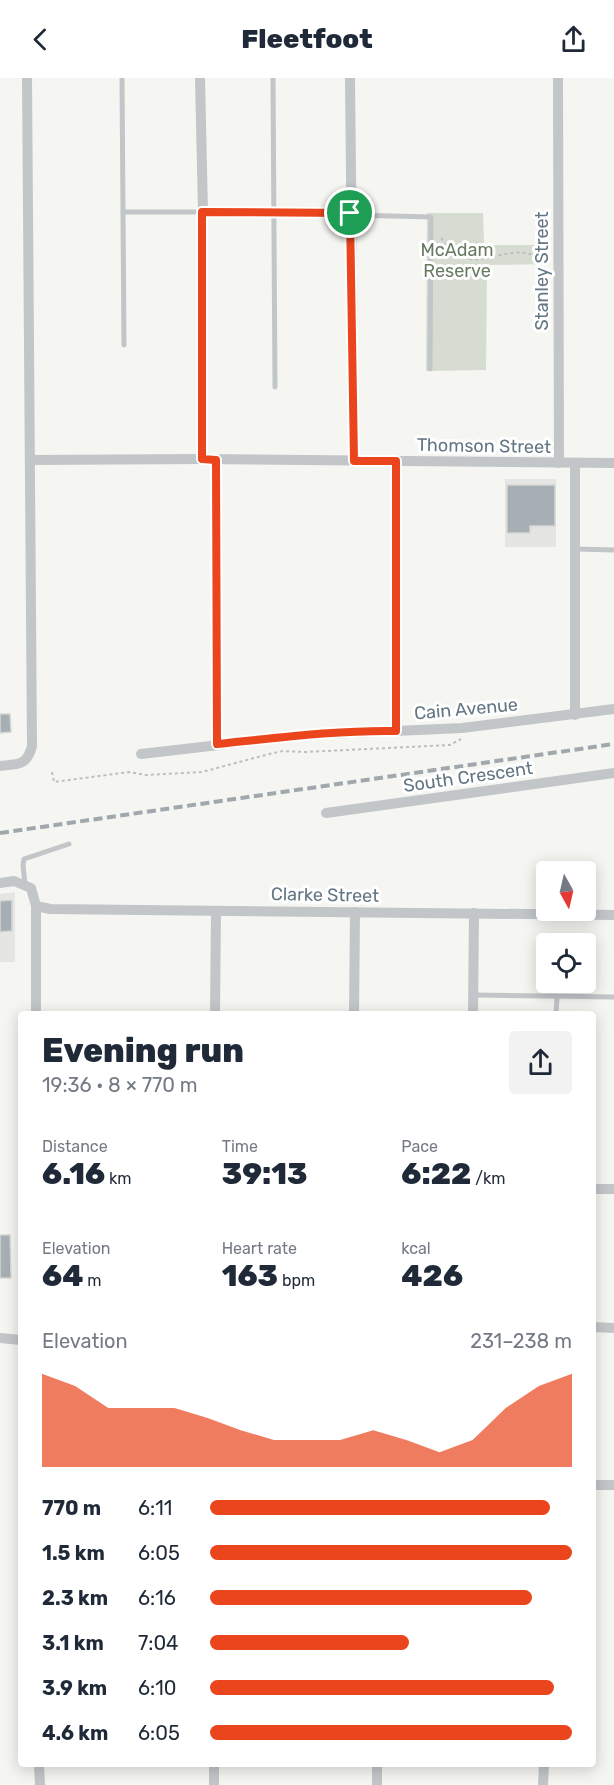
<!DOCTYPE html>
<meta charset="utf-8">
<style>
body{margin:0;font-family:Rubik,sans-serif;background:#f2f2f3;color:#1f2937;height:100vh;display:flex;flex-direction:column;font-size:22px;white-space:nowrap}
*{box-sizing:border-box;margin:0}
p{font-size:20px;color:#747a83}
.icon{flex:none;width:33px;height:33px;fill:none;stroke:currentColor;stroke-width:2;stroke-linecap:round;stroke-linejoin:round}
.map{position:relative;flex:1;overflow:hidden}
.side{position:absolute;left:18px;top:933px;width:578px;height:756px;display:flex;flex-direction:column;background:#fff;border-radius:6px;box-shadow:0 3px 15px #0003}
.side>*{flex:none}
.needle{width:39px;rotate:172deg}
.fabs{position:absolute;left:536px;top:783px;display:grid;gap:12px}
.fabs a{display:grid;place-items:center;width:60px;height:60px;border-radius:6px;background:#fff;box-shadow:0 3px 15px #0003;font-size:30px}
.pin{position:absolute;display:grid;place-items:center;width:51px;height:51px;color:#fff;margin:-26px;border:3px solid #fff;border-radius:50%;box-shadow:0 2px 6px #0007}
.round{display:grid;place-items:center;flex:none;width:63px;height:63px;border-radius:6px;background:#f2f2f3}
.head{display:flex;align-items:center;justify-content:space-between;height:102px;padding:0 24px}
h1{font-size:33px;font-weight:800;line-height:45px}
.figures{display:grid;grid-template-columns:repeat(3,1fr);gap:9px;height:102px;padding:6px 24px}
.figures div{display:grid;align-content:center}
.figures b{font-size:30px;font-weight:800}
.figures small{font-size:16px;font-weight:400}
.figures p{font-size:16px}
.chart{height:168px;padding:12px 24px}
.chart p{display:flex;justify-content:space-between}
.chart svg{width:100%;height:108px;margin-top:6px;fill:#ea451c;opacity:.7}
ul{padding:0 24px;list-style:none;font-size:20px}
li{display:grid;grid-template-columns:96px 72px 1fr;align-items:center;height:45px}
li i{height:15px;border-radius:8px;background:#ea451c}
header{display:flex;justify-content:space-between;align-items:center;height:78px;padding:0 24px;background:#fff;font-size:27px;font-weight:800}
.map>svg:first-child{display:block}
.built{fill:#e5e6e4}
.green{fill:#d6dcd2}
.building{fill:#a6afb4;stroke:#d6d6d4;stroke-width:1.5}
.lines{fill:none;stroke-linecap:round;stroke-linejoin:round}
.path{stroke:#bcbec0;stroke-width:2;stroke-dasharray:3 3;stroke-linecap:butt}
.service{stroke:#c2c6c9;stroke-width:5}
.minor{stroke:#c2c6c9;stroke-width:10}
.rail{stroke:#a0a8ad;stroke-width:4;stroke-dasharray:9 4.5;stroke-linecap:butt}
.route-casing{stroke:#fff;stroke-width:12}
.route{stroke:#ea451c;stroke-width:8}
.labels{text-anchor:middle;stroke-width:6;stroke-linejoin:round;paint-order:stroke}
.park-label{font-size:18px;fill:#677a62;stroke:#fff}
.street-label{font-size:18px;fill:#637683;stroke:#fff}
</style>
<header><svg class="icon" aria-label="back" viewBox="0 0 24 24"><path d="M15 5l-7 7 7 7"/></svg>Fleetfoot<svg class="icon" aria-label="share" viewBox="0 0 24 24"><path d="M12 15V3M7 8l5-5 5 5M5 13v7h14v-7"/></svg></header>
<div class="map">
<svg width="614" height="1707" viewBox="0 0 614 1707">
<rect width="100%" height="100%" fill="#f5f5f1"/>
<g class="built">
<rect x="505" y="401" width="51" height="68"/>
<polygon points="15,814 15,884 0,884 0,816"/>
</g>
<polygon class="green" points="427,135 483,135 484,167 549,167 549,186 487,187 486,292 426,293"/>
<g class="building">
<polygon points="507,407 555,407 555,448 530,448 530,455 507,455"/>
<polygon points="0,636 10,636 11,654 0,655"/>
<polygon points="12,822 12,853 0,854 0,823"/>
<polygon points="0,1157 10,1157 11,1200 0,1200"/>
</g>
<g class="lines">
<g class="path">
<path d="M441,160C465,193 479,179 512,175C525,173 536,178 548,181"/>
<polyline points="52,694 54,704 129,694 146,697 202,694 269,676 283,673 305,674 450,667 461,661"/>
</g>
<g class="service">
<polyline points="122,0 124,267"/>
<polyline points="273,0 275,309"/>
<polyline points="123,134 203,134"/>
<polyline points="352,137 431,139 430,291"/>
<polyline points="575,471 614,472"/>
<polyline points="25,806 23,787 24,781 69,766"/>
<polyline points="474,917 614,919"/>
<polyline points="556,936 557,919"/>
</g>
<g class="minor">
<polyline points="200,0 203,134 202,381"/>
<polyline points="350,0 354,383"/>
<polyline points="558,0 559,385"/>
<polyline points="203,134 350,135"/>
<polyline points="30,382 202,381 614,385"/>
<polyline points="216,382 217,666"/>
<polyline points="396,383 396,653"/>
<polyline points="575,385 575,637"/>
<polyline points="141,676 307,657 462,650 614,631"/>
<path d="M0,688C18,686 27,688 32,668L27,0"/>
<polyline points="326,735 614,695"/>
<polyline points="0,805 14,803 31,810 36,828 36,936"/>
<polyline points="36,828 50,831 614,837"/>
<polyline points="215,936 216,833"/>
<polyline points="354,936 355,834"/>
<polyline points="473,936 474,835"/>
<polyline points="592,1111 614,1111"/>
<polyline points="592,1249 614,1250"/>
<polyline points="0,1260 21,1262"/>
<polyline points="592,1407 614,1407"/>
<polyline points="39,1686 40,1707"/>
<polyline points="214,1707 214,1686"/>
<polyline points="377,1707 377,1686"/>
<polyline points="543,1707 544,1686"/>
</g>
<polyline class="rail" points="0,755 614,666"/>
</g>
<g class="lines">
<defs>
<path id="route" d="M202,134L350,135L354,383H396V653C336,652 277,660 217,666L216,382L202,381Z"/>
</defs>
<use href="#route" class="route-casing"/>
<use href="#route" class="route"/>
</g>
<g class="labels">
<g class="park-label">
<text x="457" y="178">McAdam<tspan x="457" dy="21">Reserve</tspan></text>
</g>
<g class="street-label">
<text transform="translate(542 193) rotate(-90)" y="6">Stanley Street</text>
<text transform="translate(484 368) rotate(1)" y="6">Thomson Street</text>
<text transform="translate(466 631) rotate(-5)" y="6">Cain Avenue</text>
<text transform="translate(468 699) rotate(-8)" y="6">South Crescent</text>
<text transform="translate(325 817) rotate(1)" y="6">Clarke Street</text>
</g>
</g>
</svg>
<div class="fabs">
<a><svg class="needle" viewBox="-14 -14 28 28"><path d="M0-13l5 13h-10z" fill="#e53935"/><path d="M0 13l5-13h-10z" fill="#747a83"/></svg></a>
<a><svg class="icon" aria-label="locate" viewBox="0 0 24 24"><circle cx="12" cy="12" r="6"/><path d="M12 2v4M12 18v4M2 12h4M18 12h4"/></svg></a>
</div>
<div class="pin" style="left:350px;top:135px;background:#1e9e55"><svg class="icon" aria-label="arrive" viewBox="0 0 24 24"><path d="M6 21V4h12l-3 4 3 4H6"/></svg></div>
<section class="side">
<div class="head"><div><h1>Evening run</h1><p>19:36 · 8 × 770 m</p></div><a class="round"><svg class="icon" aria-label="share" viewBox="0 0 24 24"><path d="M12 15V3M7 8l5-5 5 5M5 13v7h14v-7"/></svg></a></div>
<div class="figures">
<div><p>Distance</p><b>6.16<small> km</small></b></div>
<div><p>Time</p><b>39:13</b></div>
<div><p>Pace</p><b>6:22<small> /km</small></b></div>
</div>
<div class="figures">
<div><p>Elevation</p><b>64<small> m</small></b></div>
<div><p>Heart rate</p><b>163<small> bpm</small></b></div>
<div><p>kcal</p><b>426</b></div>
</div>
<div class="chart"><p><span>Elevation</span>231–238 m</p>
<svg viewBox="0 0 160 44" preserveAspectRatio="none"><path d="M0 44V6L10 11L20 20L30 20L40 20L50 24L60 29L70 33L80 33L90 33L100 29L110 33L120 38L130 33L140 20L150 11L160 6V44z"/></svg>
</div>
<ul>
<li><b>770 m</b>6:11<i style="width:94%"></i></li>
<li><b>1.5 km</b>6:05<i style="width:100%"></i></li>
<li><b>2.3 km</b>6:16<i style="width:89%"></i></li>
<li><b>3.1 km</b>7:04<i style="width:55%"></i></li>
<li><b>3.9 km</b>6:10<i style="width:95%"></i></li>
<li><b>4.6 km</b>6:05<i style="width:100%"></i></li>
</ul>
</section>
</div>
